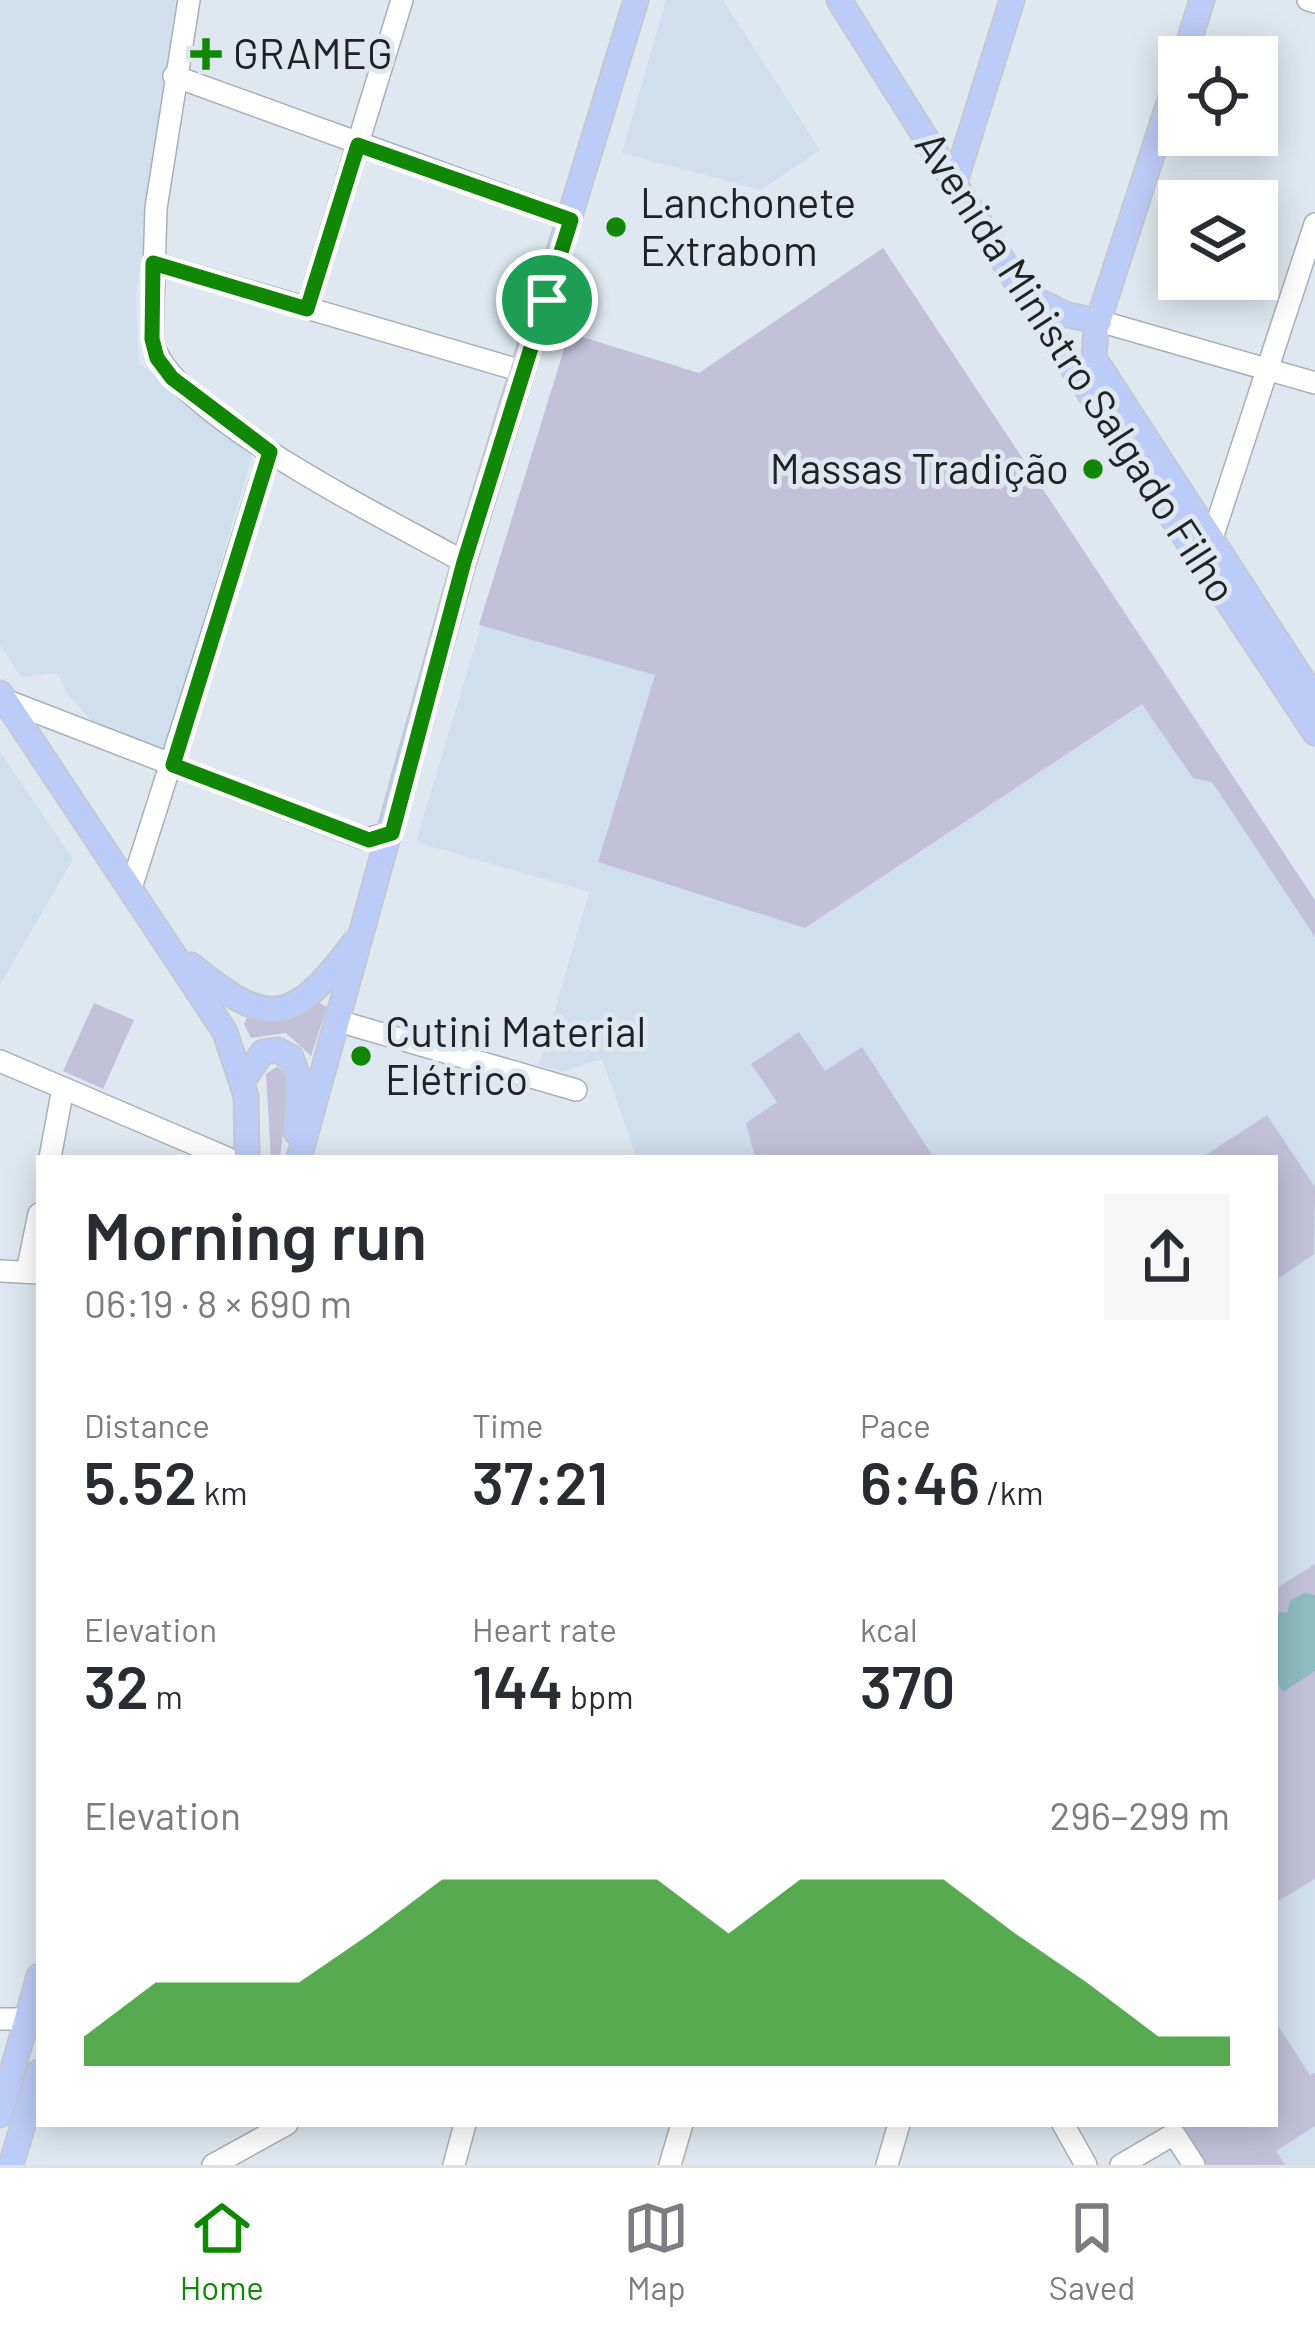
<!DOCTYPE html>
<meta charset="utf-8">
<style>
body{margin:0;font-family:Barlow,sans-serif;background:#f7f7f7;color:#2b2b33;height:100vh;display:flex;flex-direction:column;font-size:45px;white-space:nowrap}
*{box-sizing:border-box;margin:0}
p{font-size:39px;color:#7c7c81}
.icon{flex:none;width:66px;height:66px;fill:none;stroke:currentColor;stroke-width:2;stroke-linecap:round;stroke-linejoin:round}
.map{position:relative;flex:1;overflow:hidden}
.drawer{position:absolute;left:36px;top:1155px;width:1242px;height:972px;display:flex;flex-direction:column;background:#fff;border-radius:0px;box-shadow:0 6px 30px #0003}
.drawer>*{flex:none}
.tools{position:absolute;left:1158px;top:36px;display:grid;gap:24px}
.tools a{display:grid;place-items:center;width:120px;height:120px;border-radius:0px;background:#fff;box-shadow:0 6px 30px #0003;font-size:60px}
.pin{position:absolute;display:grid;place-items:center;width:102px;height:102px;color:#fff;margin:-51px;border:6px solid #fff;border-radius:50%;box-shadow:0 3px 12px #0007}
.round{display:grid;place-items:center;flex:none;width:126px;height:126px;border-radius:0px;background:#f7f7f7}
.head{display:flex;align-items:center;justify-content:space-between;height:204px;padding:0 48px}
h1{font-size:66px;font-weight:600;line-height:90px}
.metrics{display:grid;grid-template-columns:repeat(3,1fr);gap:18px;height:204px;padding:12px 48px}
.metrics div{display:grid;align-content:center}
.metrics b{font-size:60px;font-weight:600}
.metrics small{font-size:33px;font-weight:400}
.metrics p{font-size:33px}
.chart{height:336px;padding:24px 48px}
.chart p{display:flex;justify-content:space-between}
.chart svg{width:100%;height:216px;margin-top:12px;fill:#118706;opacity:.7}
.tab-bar{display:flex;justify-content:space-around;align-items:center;height:168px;border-top:3px solid #e1e1e2;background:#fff;font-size:33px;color:#7c7c81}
.tab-bar a{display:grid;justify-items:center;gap:6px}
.tab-bar .active{color:#118706}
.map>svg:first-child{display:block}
.built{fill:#d0dfed}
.green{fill:#c2c1d9}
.water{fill:#8dbcc1}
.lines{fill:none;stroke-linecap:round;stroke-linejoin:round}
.minor-casing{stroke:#a7b0b8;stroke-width:24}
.major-casing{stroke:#c5c6c7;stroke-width:27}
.minor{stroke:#fff;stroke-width:21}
.major{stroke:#bcccf8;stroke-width:24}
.route-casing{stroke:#fff;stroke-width:24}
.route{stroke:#118706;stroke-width:15}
.poi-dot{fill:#118706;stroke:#dfe8f0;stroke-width:4.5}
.labels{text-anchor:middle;stroke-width:10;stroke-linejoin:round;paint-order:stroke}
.poi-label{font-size:42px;fill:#202326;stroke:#dfe8f0;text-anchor:start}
.street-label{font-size:42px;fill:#202326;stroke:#dfe8f0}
</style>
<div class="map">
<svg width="1315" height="2165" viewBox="0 0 1315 2165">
<rect width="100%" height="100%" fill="#dfe8f0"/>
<g class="built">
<polygon points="0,0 178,0 136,296 139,363 253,453 166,750 95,724 67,694 58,673 21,677 0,645"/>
<polygon points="666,0 723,0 820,150 761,190 622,153"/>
<polygon points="883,248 1315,900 1315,1564 1275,1589 1275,1158 637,1158 602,1059 562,1072 539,1065 589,892 416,842 569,333 699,373"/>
<polygon points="0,752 73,859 0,985"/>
<polygon points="1315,1879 1315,2165 1204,2165 1178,2124 1275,2124 1275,1903"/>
</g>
<g class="green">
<polygon points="883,248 1315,900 1315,937 1212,782 1193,778 1142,704 805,928 598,862 655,675 479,625 569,333 699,373"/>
<polygon points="318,1002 327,1007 311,1056 286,1033 251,1038 244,1024 247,1017 286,1020"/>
<polygon points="94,1003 134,1020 103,1089 63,1071"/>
<polygon points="799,1032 825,1071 862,1047 934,1158 755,1158 746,1123 777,1102 751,1064"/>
<polygon points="278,1066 289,1080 280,1158 271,1158 266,1074"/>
<polygon points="1267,1115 1315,1187 1314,1254 1275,1281 1275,1158 1201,1158"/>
<polygon points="1315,1564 1315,1879 1275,1903 1275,1589"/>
<polygon points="1275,2021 1310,2075 1315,2073 1315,2126 1276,2151 1285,2165 1204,2165 1178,2124 1275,2124"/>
</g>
<polygon class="water" points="1304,1593 1315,1595 1315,1671 1283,1692 1275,1680 1275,1611 1287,1613 1290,1601"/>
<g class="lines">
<defs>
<g id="minor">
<path d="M189,0L156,208L152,339C165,412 398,524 464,562"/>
<polyline points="1308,0 1315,2"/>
<polyline points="174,76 571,220"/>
<polyline points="153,263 522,371"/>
<polyline points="307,309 402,0"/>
<polyline points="1099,321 1315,383"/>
<polyline points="1202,549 1211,541 1315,224"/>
<polyline points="5,700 365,839 392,833"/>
<polyline points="131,888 270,452"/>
<polyline points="338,1021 576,1090"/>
<polyline points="0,1061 227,1158"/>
<polyline points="50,1158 63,1088"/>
<polyline points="0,1271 39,1273"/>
<polyline points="27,1272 39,1214"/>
<polyline points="0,2019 27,2019"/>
<polyline points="1063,2124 1086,2165"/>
<polyline points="213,2165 287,2124"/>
<polyline points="454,2165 465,2124"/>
<polyline points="670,2165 682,2124"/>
<polyline points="887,2165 899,2124"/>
<polyline points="1121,2165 1174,2134 1194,2165"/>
</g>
<g id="major">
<polyline points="839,0 1024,294 1315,733"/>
<polyline points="1184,57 1202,0"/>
<polyline points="1179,72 1096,328 1094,358 1315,699"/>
<polyline points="955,182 1012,0"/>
<polyline points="1028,296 1067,315 1099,321"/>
<polyline points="0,693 225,1032 246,1096 247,1158"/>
<path d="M191,965C271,1031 293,1023 354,943"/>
<polyline points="243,1080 263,1052 277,1050 291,1057 299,1079 296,1132"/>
<polyline points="299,1158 464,562 636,0"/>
<polyline points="0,2115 39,1976"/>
<polyline points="11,2165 39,2072"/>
</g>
</defs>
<use href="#minor" class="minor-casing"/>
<use href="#major" class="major-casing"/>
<use href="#minor" class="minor"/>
<use href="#major" class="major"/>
</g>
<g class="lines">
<defs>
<polygon id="route" points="358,145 571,220 464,562 392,833 369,840 173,765 270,452 172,378 157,358 152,339 153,263 307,309"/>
</defs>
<use href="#route" class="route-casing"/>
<use href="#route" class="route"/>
</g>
<g class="poi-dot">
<path d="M200 36h12v12h12v12h-12v12h-12v-12h-12v-12h12z"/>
<circle cx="616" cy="227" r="12"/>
<circle cx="1093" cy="469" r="12"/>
<circle cx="361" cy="1056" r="12"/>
</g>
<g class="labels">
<g class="poi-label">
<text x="233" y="69">GRAMEG</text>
<text x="640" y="218">Lanchonete<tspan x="640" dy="48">Extrabom</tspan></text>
<text x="1069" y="484" text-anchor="end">Massas Tradição</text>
<text x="385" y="1047">Cutini Material<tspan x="385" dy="48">Elétrico</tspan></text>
</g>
<g class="street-label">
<text transform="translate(1076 367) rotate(57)" y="15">Avenida Ministro Salgado Filho</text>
</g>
</g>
</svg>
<div class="tools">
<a><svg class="icon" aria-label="locate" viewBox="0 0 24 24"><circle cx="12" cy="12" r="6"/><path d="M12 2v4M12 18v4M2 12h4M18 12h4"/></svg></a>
<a><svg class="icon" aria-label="layers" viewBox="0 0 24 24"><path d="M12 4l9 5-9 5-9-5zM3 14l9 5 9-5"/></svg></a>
</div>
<div class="pin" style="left:547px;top:300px;background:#1e9e55"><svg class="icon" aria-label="arrive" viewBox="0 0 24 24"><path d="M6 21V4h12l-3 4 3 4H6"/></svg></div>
<section class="drawer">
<div class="head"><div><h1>Morning run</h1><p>06:19 · 8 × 690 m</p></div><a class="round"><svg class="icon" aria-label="share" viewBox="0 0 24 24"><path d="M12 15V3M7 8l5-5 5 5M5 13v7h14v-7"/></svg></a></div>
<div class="metrics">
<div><p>Distance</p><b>5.52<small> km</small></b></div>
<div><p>Time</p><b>37:21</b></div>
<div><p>Pace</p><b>6:46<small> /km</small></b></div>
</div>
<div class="metrics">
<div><p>Elevation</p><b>32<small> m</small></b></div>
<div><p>Heart rate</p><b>144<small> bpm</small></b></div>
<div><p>kcal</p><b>370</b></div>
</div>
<div class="chart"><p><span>Elevation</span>296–299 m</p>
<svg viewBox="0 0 160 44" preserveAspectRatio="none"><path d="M0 44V38L10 27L20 27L30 27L40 17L50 6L60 6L70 6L80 6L90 17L100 6L110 6L120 6L130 17L140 27L150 38L160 38V44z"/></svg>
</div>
</section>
</div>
<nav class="tab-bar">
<a class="active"><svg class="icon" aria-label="home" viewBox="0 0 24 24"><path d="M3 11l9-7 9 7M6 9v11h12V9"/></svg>Home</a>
<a><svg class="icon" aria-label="map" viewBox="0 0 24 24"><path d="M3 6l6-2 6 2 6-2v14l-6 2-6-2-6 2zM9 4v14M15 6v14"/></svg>Map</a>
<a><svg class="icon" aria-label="saved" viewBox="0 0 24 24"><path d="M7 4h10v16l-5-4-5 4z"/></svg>Saved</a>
</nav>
